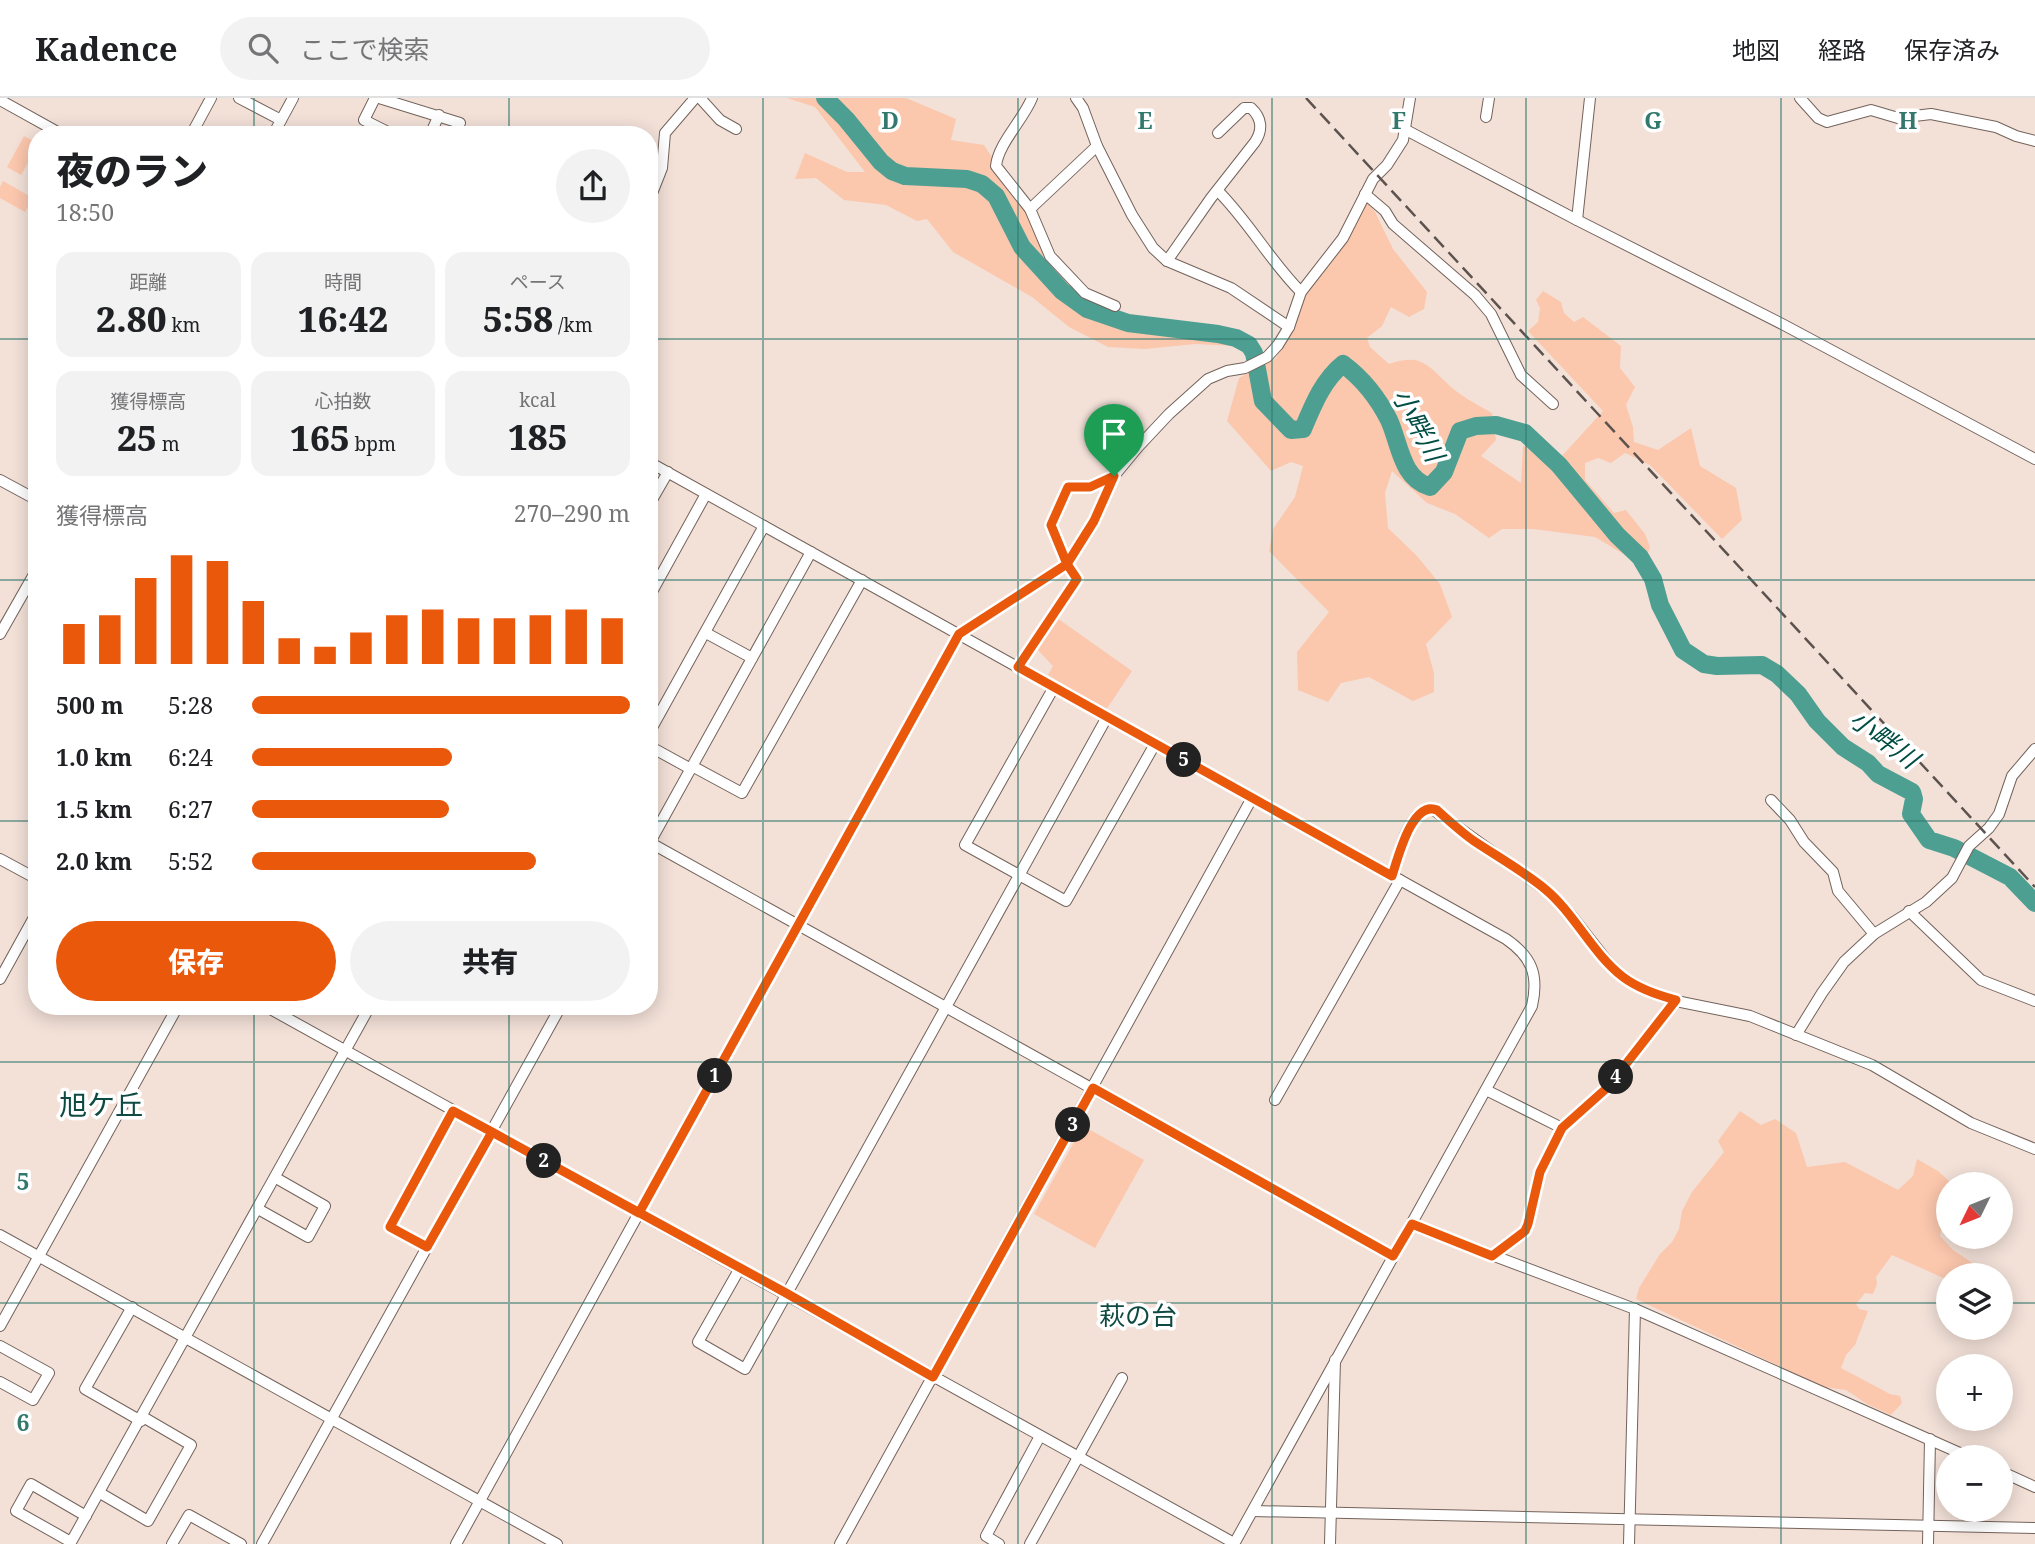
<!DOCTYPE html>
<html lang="ja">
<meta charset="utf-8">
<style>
body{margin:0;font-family:"Noto Serif","Noto Sans JP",serif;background:#f2f2f2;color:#202124;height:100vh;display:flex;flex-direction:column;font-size:26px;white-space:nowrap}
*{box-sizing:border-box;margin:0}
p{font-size:23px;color:#757577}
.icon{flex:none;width:38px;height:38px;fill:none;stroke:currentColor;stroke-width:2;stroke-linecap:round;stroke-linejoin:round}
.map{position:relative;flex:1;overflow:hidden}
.panel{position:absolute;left:28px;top:28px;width:630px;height:889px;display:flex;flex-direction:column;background:#fff;border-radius:28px;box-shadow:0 4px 18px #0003}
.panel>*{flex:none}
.needle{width:46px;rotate:227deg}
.tools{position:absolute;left:1936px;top:1074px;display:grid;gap:14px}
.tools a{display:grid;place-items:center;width:77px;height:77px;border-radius:50%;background:#fff;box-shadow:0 4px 18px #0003;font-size:35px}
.pin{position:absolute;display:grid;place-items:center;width:60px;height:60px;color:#fff;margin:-72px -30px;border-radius:50% 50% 50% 0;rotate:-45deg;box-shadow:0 0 7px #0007}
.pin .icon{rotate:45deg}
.km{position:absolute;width:35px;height:35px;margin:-18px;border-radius:50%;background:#222;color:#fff;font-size:19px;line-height:35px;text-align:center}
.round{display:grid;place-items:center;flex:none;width:74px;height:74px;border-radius:37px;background:#f2f2f2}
.headline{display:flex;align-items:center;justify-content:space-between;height:119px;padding:0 28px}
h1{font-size:38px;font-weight:800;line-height:52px}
.metrics{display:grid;grid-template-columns:repeat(3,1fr);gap:10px;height:119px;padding:7px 28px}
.metrics div{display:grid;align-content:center;border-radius:18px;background:#f2f2f2;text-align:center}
.metrics b{font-size:35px;font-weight:800}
.metrics small{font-size:19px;font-weight:400}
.metrics p{font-size:19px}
.chart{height:196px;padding:14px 28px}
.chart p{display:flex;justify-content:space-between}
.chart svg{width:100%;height:126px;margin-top:7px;stroke:#ea580c;stroke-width:6}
.button{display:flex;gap:14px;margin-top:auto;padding:14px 28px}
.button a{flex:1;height:80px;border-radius:42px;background:#ea580c;color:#fff;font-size:28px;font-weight:800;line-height:80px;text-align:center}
.button a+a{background:#f2f2f2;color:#202124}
ul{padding:0 28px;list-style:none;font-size:23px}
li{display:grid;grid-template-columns:112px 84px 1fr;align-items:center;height:52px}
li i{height:18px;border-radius:9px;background:#ea580c}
header{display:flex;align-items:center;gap:42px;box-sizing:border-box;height:98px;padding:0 35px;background:#fff;border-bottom:2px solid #e0e0e0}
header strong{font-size:33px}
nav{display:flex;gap:38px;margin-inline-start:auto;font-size:24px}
.search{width:490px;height:63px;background:#f2f2f2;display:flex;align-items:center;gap:18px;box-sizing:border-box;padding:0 24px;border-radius:38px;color:#757577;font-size:26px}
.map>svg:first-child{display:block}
.green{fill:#fbc7ad}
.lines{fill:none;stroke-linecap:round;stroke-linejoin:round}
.river{stroke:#4d9f92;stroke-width:18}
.minor-casing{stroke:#73635b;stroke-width:12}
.minor{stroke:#fff;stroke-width:10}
.rail{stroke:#5c524e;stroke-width:2.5;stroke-dasharray:14 7;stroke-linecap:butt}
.route-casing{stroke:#fff;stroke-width:14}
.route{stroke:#ea580c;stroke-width:9}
.grid{fill:none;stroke:#32786d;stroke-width:2;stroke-opacity:0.55}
.labels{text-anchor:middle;stroke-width:7;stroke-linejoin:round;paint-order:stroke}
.water-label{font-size:26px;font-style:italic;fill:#024e45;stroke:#fff}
.neighbourhood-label{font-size:26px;fill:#0f4a42;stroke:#fff}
.quarter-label{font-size:28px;fill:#0f4a42;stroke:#fff}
.grid-label{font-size:23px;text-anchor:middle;font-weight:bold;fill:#32786d;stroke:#fff;stroke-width:7;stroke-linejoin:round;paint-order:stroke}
</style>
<header>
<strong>Kadence</strong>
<div class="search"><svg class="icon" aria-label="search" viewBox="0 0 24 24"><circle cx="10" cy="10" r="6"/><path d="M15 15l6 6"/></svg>ここで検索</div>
<nav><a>地図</a><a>経路</a><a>保存済み</a></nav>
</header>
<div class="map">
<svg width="2035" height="1446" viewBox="0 0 2035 1446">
<rect width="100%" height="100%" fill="#f3e1d8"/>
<g class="green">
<polygon points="787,0 906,0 956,21 951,42 984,47 1027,113 1045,162 1084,202 1162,232 1203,238 1235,248 1195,246 1145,251 1108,249 1069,229 1032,199 953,154 927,121 917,123 886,107 844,102 816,80 795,81 805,55 847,74 865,74 815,9"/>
<polygon points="24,38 37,45 37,49 21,77 7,69"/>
<polygon points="3,83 33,100 25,114 0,100 0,89"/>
<path d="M1367,104L1375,114L1393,151L1427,194L1424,211L1409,219L1391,209L1382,228L1367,240L1370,249L1389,266C1422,255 1427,267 1450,288C1462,299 1478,307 1492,315L1496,342L1481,358L1521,385L1523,348L1561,359L1603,313L1528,233L1538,224L1540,210L1536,202L1543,193L1561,204L1564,215L1574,224L1583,219L1621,248L1620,270L1635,289L1626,307L1633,329L1634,344L1658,352L1691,330L1700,368L1736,390L1742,422L1722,441L1650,367L1625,355L1611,365L1598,360L1585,365V382L1614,415L1626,412L1645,436L1650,449L1647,458L1635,463L1595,439L1533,431H1502L1489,440L1455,416L1427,405L1392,373L1385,395L1388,430L1417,458L1440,486L1452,519L1426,546L1434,575V594L1413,603L1369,579L1341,585L1328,604L1298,592L1297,554L1329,514L1269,453L1273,431L1295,399L1303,368L1291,364L1271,373L1227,323L1239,280L1276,260L1293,231L1305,194L1347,141Z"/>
<polygon points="1057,520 1132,573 1106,612 1048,577 1053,568 1036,550"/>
<polygon points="1740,1013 1761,1027 1775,1021 1796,1035 1807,1069 1845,1064 1898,1092 1913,1078 1917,1061 1938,1073 1950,1084 1940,1138 1953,1152 1977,1168 1971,1178 1948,1178 1948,1182 1892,1157 1876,1179 1877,1186 1873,1196 1865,1195 1856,1206 1859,1211 1868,1213 1855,1247 1846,1257 1841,1270 1890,1296 1900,1298 1902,1305 1891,1317 1867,1306 1846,1292 1824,1289 1636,1201 1639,1190 1660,1156 1672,1144 1679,1131 1682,1113 1692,1094 1724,1054 1718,1043"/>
<polygon points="1083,1028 1144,1062 1095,1150 1034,1116"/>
</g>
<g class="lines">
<path class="river" d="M825,0L846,21L881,64L892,73L905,78L967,81L982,86L996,98L1022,149L1062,193L1087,211L1128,225L1218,236L1236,240L1249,247L1254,255L1263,303L1291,332L1303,331C1313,307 1323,282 1343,266C1363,281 1378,300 1389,322C1400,346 1401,380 1430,389L1444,374L1460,333L1476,328L1496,327L1525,335L1559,367L1617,437L1640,459L1653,481L1660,507L1683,552L1704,566L1717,568L1762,567L1777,576L1798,596L1817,623L1843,649L1868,665L1878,676L1912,694L1914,701L1911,716L1929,742L1954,750L2010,779L2035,805"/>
<defs>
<g id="minor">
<polyline points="239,0 281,22"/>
<polyline points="375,0 364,22 394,37"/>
<polyline points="379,0 460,25"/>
<polyline points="700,0 720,22 736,31"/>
<path d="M1032,0C1023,22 998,46 996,68L1030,111L1050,158L1085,195L1115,208"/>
<polyline points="1076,0 1083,10 1097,48 1132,117 1153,150 1167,163 1231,190 1289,229"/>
<polyline points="1800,0 1818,20 1827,24 1871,12 1898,20 1931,16 1996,29 2016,38 2035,43"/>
<polyline points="0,2 63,37"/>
<polyline points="1486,19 1489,0"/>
<polyline points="1406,32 1577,122 1784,227 2035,361"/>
<polyline points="191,37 211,0"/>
<polyline points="273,37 293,0"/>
<polyline points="430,37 439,17"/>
<path d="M1218,93C1249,124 1270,163 1301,194"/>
<polyline points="1365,96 1385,113 1393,126 1475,197 1491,216 1521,277 1553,306"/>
<polyline points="649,103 662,70 665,35 695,0"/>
<polyline points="1030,111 1097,48"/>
<polyline points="1577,122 1590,0"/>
<path d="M1167,163L1211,100L1255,44C1263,32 1262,20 1251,10H1244L1218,35"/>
<path d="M649,364L1506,841C1532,859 1539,877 1532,908L1234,1446"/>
<polyline points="0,382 37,402"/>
<polyline points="649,407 668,374"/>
<polyline points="649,499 706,396"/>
<polyline points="706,535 752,560"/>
<polyline points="0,536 37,471"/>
<polyline points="1018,569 1077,481 1067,466 1051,427 1068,389 1089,389 1114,378"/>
<polyline points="1054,589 965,747 1066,803 1155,646"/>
<polyline points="649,635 764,428"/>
<polyline points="649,648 691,671"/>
<polyline points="692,668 742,695 862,482"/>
<polyline points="1771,702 1790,722 1804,744 1833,774 1838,793 1874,836"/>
<polyline points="649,744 1393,1158"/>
<polyline points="649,746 811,454"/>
<polyline points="0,761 37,781"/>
<path d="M1392,778C1399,757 1406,715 1431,710L1547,793L1571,817L1607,863L1622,878L1635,886L1652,895L1676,903L1750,918L1872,967L1971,1025L2035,1051"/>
<polyline points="1909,813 1981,882 2035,903"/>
<polyline points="0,881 37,814"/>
<polyline points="265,908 1234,1445"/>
<polyline points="1796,937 1822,895 1844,864 1874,836 1926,804 1952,780 1969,748 1989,730 1999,716 2012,678 2035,651"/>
<polyline points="1486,992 1562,1030"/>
<polyline points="1275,1002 1400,782"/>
<polyline points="258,1111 308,1139 325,1108 276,1080"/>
<polyline points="1412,1127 1635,1211 1971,1360"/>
<polyline points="0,1137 557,1446"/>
<polyline points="427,1149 390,1129 453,1013"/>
<polyline points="1492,1158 1525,1133 1528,1126 1540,1074 1562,1030 1608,989 1676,903"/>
<polyline points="740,1170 698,1244 745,1271 1107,619"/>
<polyline points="132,1209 85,1291 141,1323"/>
<polyline points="0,1228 178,908"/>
<polyline points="0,1248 49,1275 33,1302 0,1284"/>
<polyline points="2000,1373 2035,1389"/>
<polyline points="100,1395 148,1423 191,1347 143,1319"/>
<polyline points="1253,1413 2035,1430"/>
<polyline points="71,1444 16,1413 31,1386 86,1418"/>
<polyline points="70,1446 370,908"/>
<polyline points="172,1446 189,1417 241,1446"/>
<polyline points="262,1446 561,908"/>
<polyline points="456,1446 959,536 1067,466 1094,423 1114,378 1138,349 1169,316 1208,281 1227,273 1245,270 1267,259 1278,247 1289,229 1301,194 1343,140 1373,81 1387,67 1403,42 1410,0"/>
<polyline points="840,1446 1252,700"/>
<polyline points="999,1446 986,1438 1040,1338"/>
<polyline points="1030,1446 1122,1280"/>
<polyline points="1330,1446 1335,1262"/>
<polyline points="1629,1446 1635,1211"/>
<polyline points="1928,1446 1930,1341"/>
</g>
</defs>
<use href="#minor" class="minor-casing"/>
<use href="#minor" class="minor"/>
<polyline class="rail" points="1306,0 2035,789"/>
</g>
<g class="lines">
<defs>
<path id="route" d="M1114,378L1094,423L1067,466L959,536L639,1115L492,1034L427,1149L390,1129L453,1013L492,1034L786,1195L933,1279L1093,990L1393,1158L1412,1126L1492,1158L1525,1133L1528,1126L1540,1074L1562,1030L1608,989L1676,902C1657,897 1639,891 1623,879C1592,855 1575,816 1545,791C1523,773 1498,759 1474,743C1461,734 1449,723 1437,712C1412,702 1398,760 1392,778L1018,569L1077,481L1067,466L1051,427L1068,389H1090L1114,378"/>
</defs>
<use href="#route" class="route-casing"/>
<use href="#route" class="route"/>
</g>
<path class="grid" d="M254,0V37M509,0V37M763,0V1446M1018,0V1446M1272,0V1446M1526,0V1446M1781,0V1446M0,241H37M649,241H2035M0,482H37M649,482H2035M0,723H37M649,723H2035M254,908V1446M509,908V1446M0,964H2035M0,1205H1948M2000,1205H2035"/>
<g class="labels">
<g class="water-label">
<text transform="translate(1418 327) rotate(62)" y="9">小畔川</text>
<text transform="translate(1884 641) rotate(37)" y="9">小畔川</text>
</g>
<g class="neighbourhood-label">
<text x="1138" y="1227">萩の台</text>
</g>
<g class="quarter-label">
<text x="101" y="1017">旭ケ丘</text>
</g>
</g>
<g class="grid-label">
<text x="890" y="31">D</text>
<text x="1145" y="31">E</text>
<text x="1399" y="31">F</text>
<text x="1653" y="31">G</text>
<text x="1908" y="31">H</text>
<text x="23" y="1092">5</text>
<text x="23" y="1333">6</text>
</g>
</svg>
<div class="tools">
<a><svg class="needle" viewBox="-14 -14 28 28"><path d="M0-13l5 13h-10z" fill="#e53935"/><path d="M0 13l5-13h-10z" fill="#757577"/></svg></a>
<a><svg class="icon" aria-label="layers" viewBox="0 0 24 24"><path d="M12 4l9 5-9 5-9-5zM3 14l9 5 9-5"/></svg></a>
<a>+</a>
<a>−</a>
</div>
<div class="pin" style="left:1114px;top:378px;background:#1e9e55"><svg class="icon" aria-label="arrive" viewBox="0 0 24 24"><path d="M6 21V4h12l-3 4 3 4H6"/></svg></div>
<b class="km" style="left:715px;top:978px">1</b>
<b class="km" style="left:544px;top:1063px">2</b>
<b class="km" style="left:1073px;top:1027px">3</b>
<b class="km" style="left:1616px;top:979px">4</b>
<b class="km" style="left:1184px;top:662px">5</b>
<section class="panel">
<div class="headline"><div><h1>夜のラン</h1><p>18:50</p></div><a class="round"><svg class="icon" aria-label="share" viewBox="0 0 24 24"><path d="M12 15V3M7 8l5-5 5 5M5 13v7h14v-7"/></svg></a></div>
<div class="metrics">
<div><p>距離</p><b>2.80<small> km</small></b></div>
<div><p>時間</p><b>16:42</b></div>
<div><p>ペース</p><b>5:58<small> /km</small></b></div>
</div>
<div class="metrics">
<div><p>獲得標高</p><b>25<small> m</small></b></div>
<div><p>心拍数</p><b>165<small> bpm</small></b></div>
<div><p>kcal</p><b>185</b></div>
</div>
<div class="chart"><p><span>獲得標高</span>270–290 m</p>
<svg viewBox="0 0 160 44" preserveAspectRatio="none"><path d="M5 44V30M15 44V27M25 44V14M35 44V6M45 44V8M55 44V22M65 44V35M75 44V38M85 44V33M95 44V27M105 44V25M115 44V28M125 44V28M135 44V27M145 44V25M155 44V28"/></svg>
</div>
<ul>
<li><b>500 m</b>5:28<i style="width:100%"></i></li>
<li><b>1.0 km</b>6:24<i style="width:53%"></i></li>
<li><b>1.5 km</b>6:27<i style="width:52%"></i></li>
<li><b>2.0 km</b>5:52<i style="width:75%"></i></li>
</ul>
<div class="button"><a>保存</a><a>共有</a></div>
</section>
</div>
